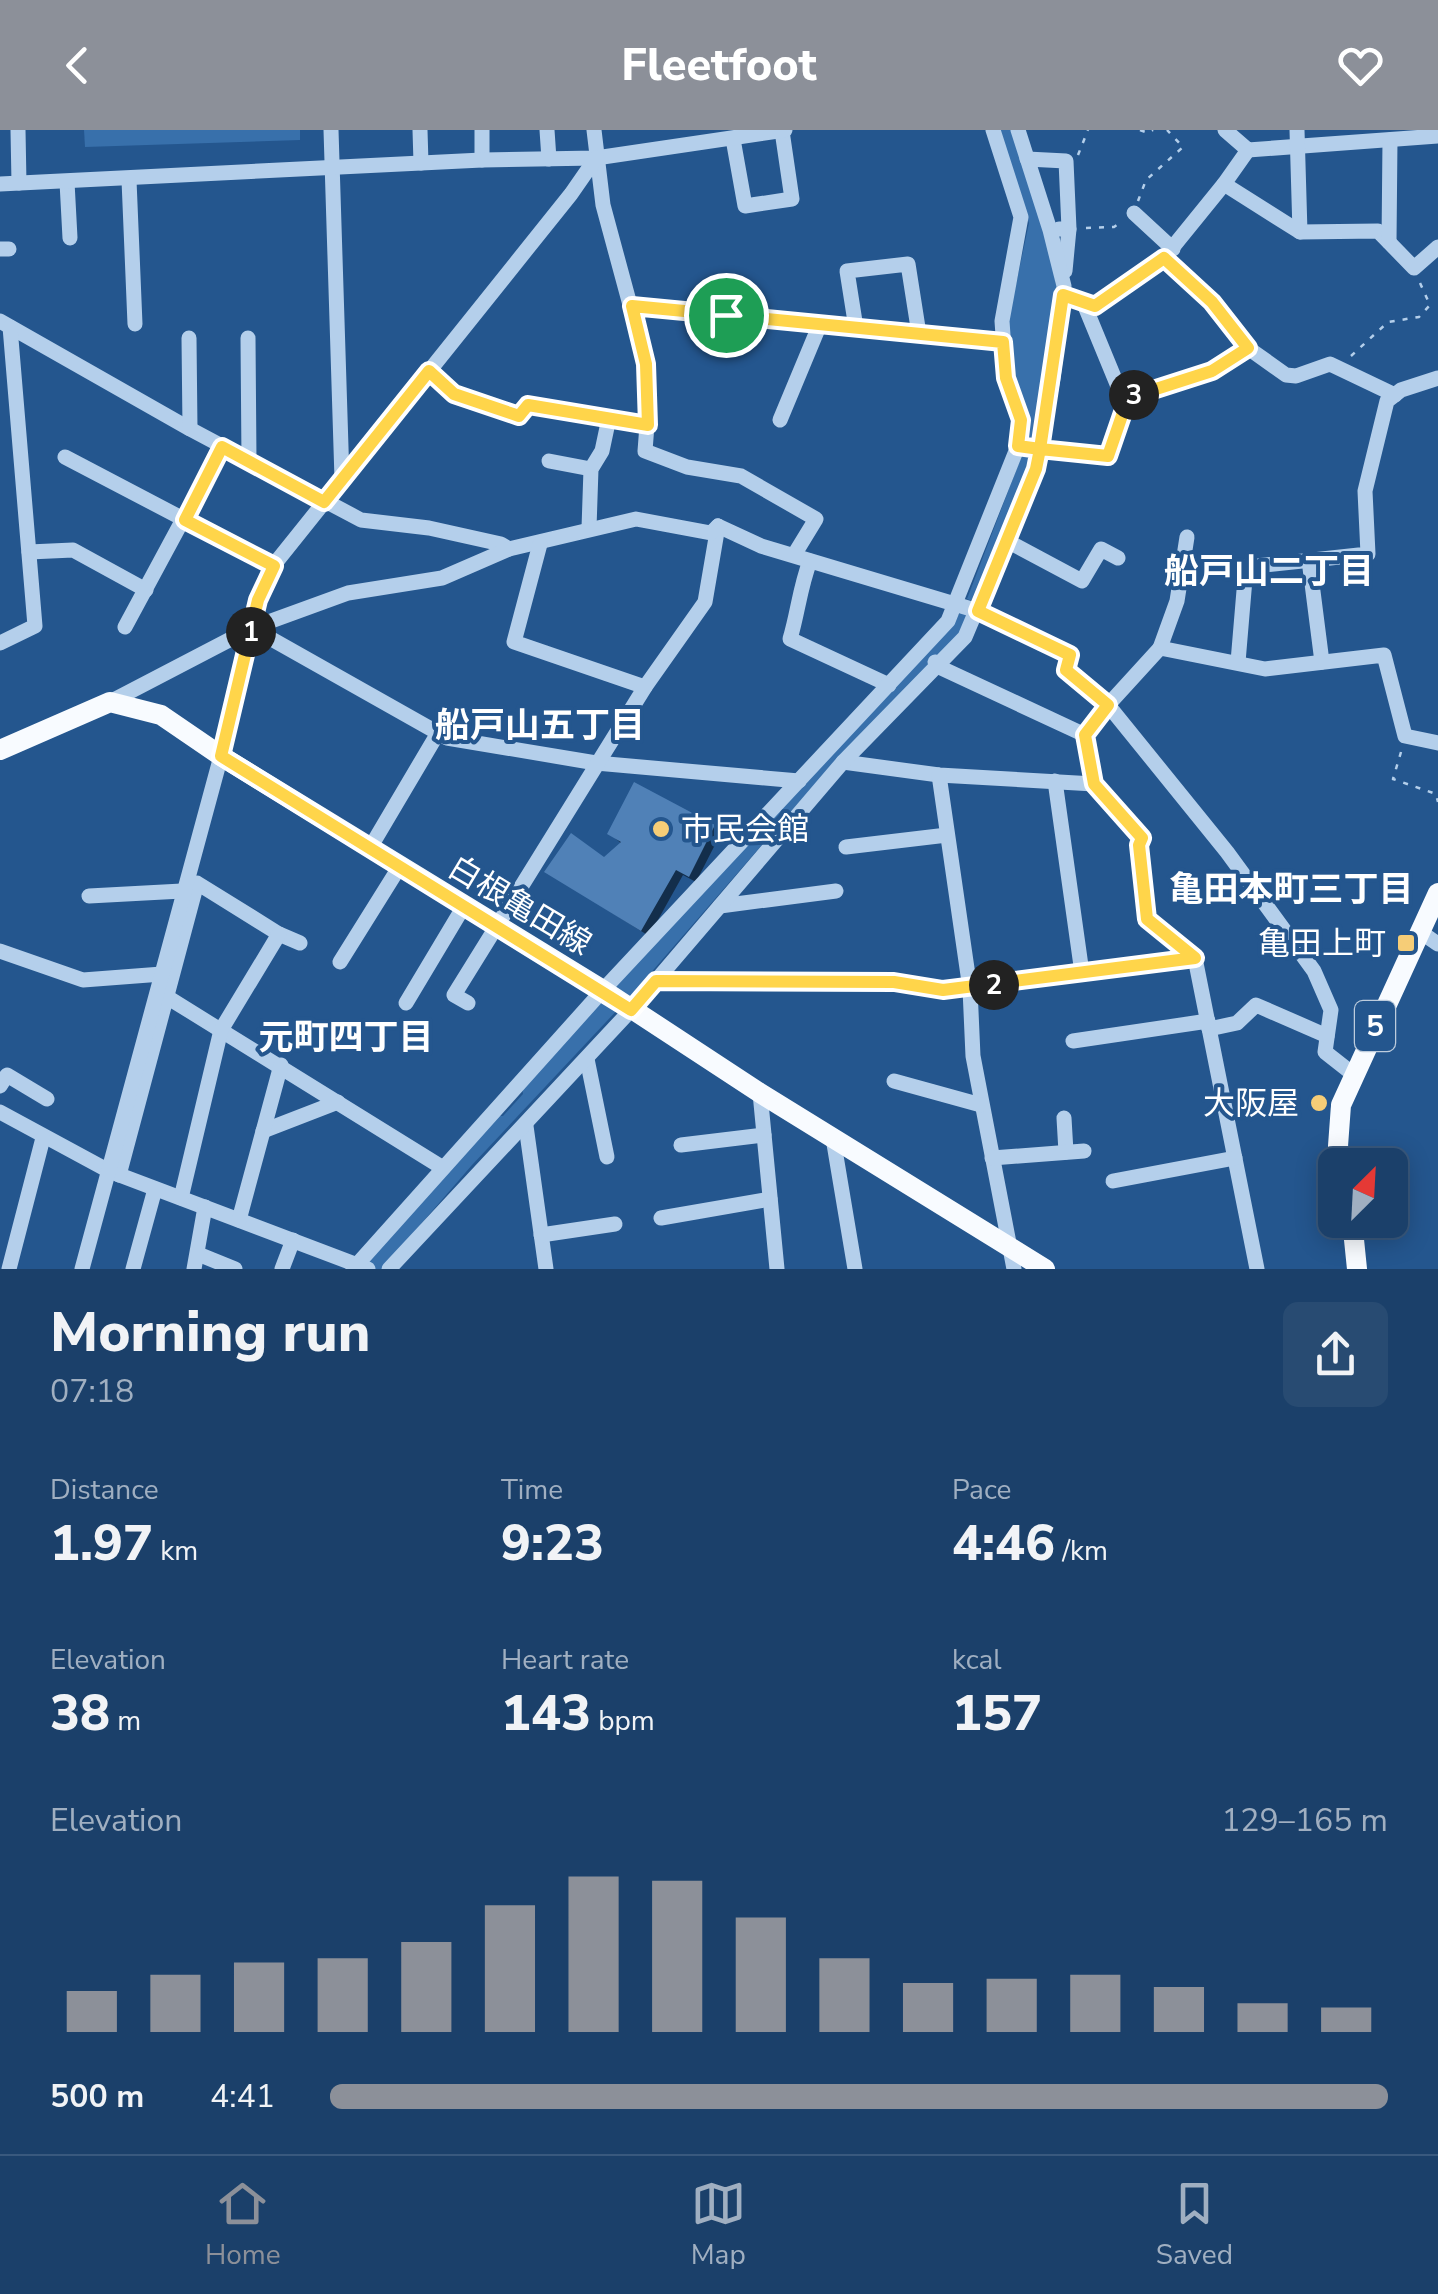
<!DOCTYPE html>
<meta charset="utf-8">
<style>
body{margin:0;font-family:"Nunito Sans","Noto Sans JP",sans-serif;background:#284b72;color:#f1f3f6;height:100vh;display:flex;flex-direction:column;font-size:38px;white-space:nowrap}
*{box-sizing:border-box;margin:0}
p{font-size:32px;color:#a0afc1}
.icon{flex:none;width:55px;height:55px;fill:none;stroke:currentColor;stroke-width:2;stroke-linecap:round;stroke-linejoin:round}
.map{position:relative;height:1139px;overflow:hidden}
.details{display:flex;flex-direction:column;background:#1b406a;flex:1}
.details>*{flex:none}
.needle{width:65px;rotate:24deg}
.controls{position:absolute;left:1318px;top:1018px;display:grid;gap:20px}
.controls a{display:grid;place-items:center;width:90px;height:90px;border-radius:15px;background:#1b406a;box-shadow:0 5px 25px #0003,0 0 0 2px #39597e;font-size:50px}
.pin{position:absolute;display:grid;place-items:center;width:85px;height:85px;color:#fff;margin:-42px;border:5px solid #fff;border-radius:50%;box-shadow:0 2px 10px #0007}
.km{position:absolute;width:50px;height:50px;margin:-25px;border-radius:50%;background:#222;color:#fff;font-size:28px;line-height:50px;text-align:center}
.round{display:grid;place-items:center;flex:none;width:105px;height:105px;border-radius:15px;background:#284b72}
.overview{display:flex;align-items:center;justify-content:space-between;height:170px;padding:0 50px}
h1{font-size:55px;font-weight:800;line-height:75px}
.figures{display:grid;grid-template-columns:repeat(3,1fr);gap:15px;height:170px;padding:10px 50px}
.figures div{display:grid;align-content:center}
.figures b{font-size:50px;font-weight:800}
.figures small{font-size:28px;font-weight:400}
.figures p{font-size:28px}
.chart{height:280px;padding:20px 50px}
.chart p{display:flex;justify-content:space-between}
.chart svg{width:100%;height:180px;margin-top:10px;stroke:#8c9099;stroke-width:6}
ul{padding:0 50px;list-style:none;font-size:32px}
li{display:grid;grid-template-columns:160px 120px 1fr;align-items:center;height:75px}
li i{height:25px;border-radius:12px;background:#8c9099}
header{display:flex;justify-content:space-between;align-items:center;height:130px;padding:0 50px;background:#8c9099;color:#fff;font-size:45px;font-weight:800}
.tab-bar{display:flex;justify-content:space-around;align-items:center;height:140px;border-top:2px solid #39597e;background:#1b406a;font-size:28px;color:#a0afc1}
.tab-bar a{display:grid;justify-items:center;gap:5px}
.tab-bar .selected{color:#8c9099}
.map>svg:first-child{display:block}
.green{fill:#3870ab}
.shadow{fill:#0007}
.building{fill:#5081b7}
.lines{fill:none;stroke-linecap:round;stroke-linejoin:round}
.path{stroke:#b4cfeb;stroke-width:2.5;stroke-dasharray:5 8;stroke-linecap:butt}
.minor{stroke:#b4cfeb;stroke-width:15}
.major{stroke:#f8fbff;stroke-width:20}
.route-casing{stroke:#fff;stroke-width:20}
.route{stroke:#ffd54a;stroke-width:12}
.poi-dot{fill:#f6cd77;stroke:#24568e;stroke-width:4}
.labels{text-anchor:middle;stroke-width:8;stroke-linejoin:round;paint-order:stroke}
.shield{fill:#24568e;stroke:#bdccdd;stroke-width:2.5}
.shield-label{font-size:30px;font-weight:bold;fill:#fff}
.poi-label{font-size:32px;fill:#fff;stroke:#24568e;text-anchor:end}
.street-label{font-size:32px;fill:#fff;stroke:#24568e}
.neighbourhood-label{font-size:35px;font-weight:bold;fill:#fff;stroke:#24568e}
</style>
<header><svg class="icon" aria-label="back" viewBox="0 0 24 24"><path d="M15 5l-7 7 7 7"/></svg>Fleetfoot<svg class="icon" aria-label="heart" viewBox="0 0 24 24"><path d="M12 20l-8-8c-3-5 5-10 8-4 3-6 11-1 8 4z"/></svg></header>
<div class="map">
<svg width="1438" height="1139" viewBox="0 0 1438 1139">
<rect width="100%" height="100%" fill="#24568e"/>
<g class="green">
<polygon points="84,0 300,0 300,10 85,17"/>
<polygon points="997,0 1015,0 1047,106 1058,166 1030,338 975,472 967,469 1025,317 1009,245 1008,192 1029,93"/>
<polygon points="969,479 959,504 840,625 635,861 472,1035 382,1139 360,1139 496,986 503,986 523,964 522,957 961,482"/>
</g>
<polygon class="shadow" points="714,697 721,703 696,752 683,745 649,806 547,742 604,730 622,714 610,704"/>
<polygon class="building" points="634,652 715,695 689,747 676,740 641,801 544,742 571,703 604,727 621,712 607,704"/>
<g class="lines">
<g class="path">
<polyline points="1140,0 1148,3 1153,0"/>
<polyline points="1078,25 1088,0"/>
<polyline points="1138,71 1146,50 1183,17 1167,0"/>
<polyline points="1086,98 1114,97 1121,92"/>
<polyline points="1351,226 1388,192 1419,187 1430,175 1420,153"/>
<polyline points="1401,622 1393,649 1436,664 1438,672"/>
</g>
<g class="minor">
<polyline points="18,0 19,53"/>
<polyline points="331,0 342,349"/>
<polyline points="420,0 421,33"/>
<polyline points="482,0 482,30"/>
<polyline points="547,0 549,29"/>
<polyline points="594,0 603,75 646,234 649,269 645,321 687,337 741,346 816,389 794,425"/>
<polyline points="1225,0 1248,20 1438,6"/>
<polyline points="1297,0 1300,102"/>
<polyline points="733,9 745,76 792,69 782,1"/>
<polyline points="1248,20 1224,54 1300,102 1378,101 1414,138 1438,117"/>
<polyline points="1027,29 1066,31 1069,99"/>
<polyline points="129,50 135,194"/>
<polyline points="67,52 70,108"/>
<polyline points="0,54 482,30 596,28 785,0"/>
<polyline points="1134,83 1173,119"/>
<polyline points="1059,99 1069,99 1065,141"/>
<polyline points="1389,112 1390,10"/>
<polyline points="0,119 9,119"/>
<polyline points="1164,128 1212,173 1248,218 1286,245 1296,246 1330,234 1395,265"/>
<polyline points="1084,174 1095,177 1164,128 1224,54"/>
<polyline points="632,176 1003,212"/>
<polyline points="0,191 190,299 361,390 429,398 501,414 509,419"/>
<polyline points="856,198 847,141 908,134 919,204"/>
<polyline points="189,208 190,299"/>
<polyline points="248,208 249,331"/>
<polyline points="429,241 454,263 519,286 528,275 648,295"/>
<polyline points="1128,268 1212,241 1248,218"/>
<polyline points="780,290 820,194"/>
<polyline points="1032,318 1108,325 1128,268 1119,259 1084,174 1063,165"/>
<polyline points="65,327 273,436"/>
<polyline points="549,331 591,339"/>
<polyline points="589,398 591,339 602,321 609,288"/>
<polyline points="1007,411 1082,451 1101,419 1118,428"/>
<polyline points="29,422 73,420 146,460"/>
<polyline points="1309,430 1322,532"/>
<path d="M810,431C800,457 798,482 790,509L889,555"/>
<polyline points="125,497 222,317"/>
<polyline points="252,498 447,608 596,633 799,651"/>
<polyline points="0,513 35,496 10,197"/>
<polyline points="1160,518 1177,471 1187,407"/>
<polyline points="935,532 939,537 1085,605 1094,654 1142,707 1139,715 1147,789 1195,828 1257,1139"/>
<polyline points="1238,532 1246,437 1368,424 1365,361 1387,271 1401,260 1438,248"/>
<polyline points="645,557 705,472 718,396"/>
<polyline points="110,572 252,498 348,463 442,448 509,419 636,389 711,403 718,396 761,416 978,481 1070,525 1066,540 1108,575 1227,722 1314,841 1331,880 1325,922 1353,944"/>
<polyline points="1108,575 1160,518 1265,539 1384,525 1405,606 1438,613"/>
<polyline points="843,632 939,645 1094,654"/>
<polyline points="939,645 970,859 973,926 1014,1139"/>
<polyline points="1055,651 1082,843"/>
<polyline points="846,717 947,705"/>
<polyline points="370,718 438,603"/>
<polyline points="89,766 182,761"/>
<polyline points="720,776 836,761"/>
<polyline points="1419,801 1438,814"/>
<polyline points="0,821 83,850 162,844"/>
<polyline points="340,832 400,736"/>
<polyline points="656,851 894,853 943,860 1195,828"/>
<polyline points="167,867 443,1038"/>
<polyline points="406,873 464,776"/>
<polyline points="468,873 454,865 645,557 514,512 540,414"/>
<polyline points="1209,899 1237,893 1256,875 1327,906"/>
<polyline points="1073,911 1208,891"/>
<polyline points="587,929 607,1027"/>
<polyline points="894,951 981,975"/>
<polyline points="0,956 7,945 47,969"/>
<polyline points="760,963 777,1139"/>
<polyline points="0,982 109,1041 368,1139"/>
<polyline points="1064,988 1066,1022"/>
<polyline points="526,996 546,1139"/>
<polyline points="263,1001 338,972"/>
<polyline points="833,1008 855,1139"/>
<polyline points="681,1015 764,1005"/>
<polyline points="992,1028 1084,1021"/>
<polyline points="119,1045 197,753 279,804 300,813"/>
<polyline points="1113,1051 1235,1028"/>
<polyline points="181,1068 221,900 279,804"/>
<polyline points="661,1088 770,1069"/>
<polyline points="239,1090 281,935"/>
<polyline points="541,1105 615,1094"/>
<polyline points="198,1124 235,1139"/>
<polyline points="9,1139 43,1008"/>
<polyline points="82,1139 221,626 258,470 269,441 571,64 596,28"/>
<polyline points="133,1139 155,1059"/>
<polyline points="194,1139 205,1077"/>
<polyline points="282,1139 293,1110"/>
<polyline points="353,1139 603,860 948,491 1018,316 1021,290 1006,248 1002,191 1021,87 993,0"/>
<polyline points="389,1139 631,880 843,632 965,507 1036,339 1053,248 1064,156 1050,100 1018,0"/>
</g>
<g class="major">
<polyline points="0,620 110,572 161,585 221,626 603,860 760,963 1045,1139"/>
<polyline points="1342,1035 1338,1016 1341,975 1438,763"/>
<polyline points="1352,1090 1357,1139"/>
</g>
</g>
<g class="lines">
<defs>
<polyline id="route" points="726,185 632,176 646,234 648,295 528,275 519,286 454,264 429,241 324,372 222,317 185,390 274,436 258,470 221,626 631,880 656,851 894,852 943,860 1195,828 1147,789 1139,715 1142,708 1094,654 1085,605 1108,575 1066,540 1070,525 978,481 1036,339 1040,319 1108,326 1128,268 1212,241 1248,218 1212,172 1164,128 1095,176 1063,165 1040,319 1018,316 1021,290 1006,248 1003,212 726,185"/>
</defs>
<use href="#route" class="route-casing"/>
<use href="#route" class="route"/>
</g>
<g class="poi-dot">
<circle cx="661" cy="699" r="10"/>
<rect x="1396" y="803" width="20" height="20" rx="5"/>
<circle cx="1319" cy="973" r="10"/>
</g>
<g class="labels">
<rect class="shield" x="1355" y="871" width="40" height="50" rx="8"/>
<g class="shield-label">
<text x="1375" y="906">5</text>
</g>
<g class="poi-label">
<text x="681" y="710" text-anchor="start">市民会館</text>
<text x="1386" y="824">亀田上町</text>
<text x="1299" y="984">大阪屋</text>
</g>
<g class="street-label">
<text transform="translate(520 775) rotate(31)" y="11">白根亀田線</text>
</g>
<g class="neighbourhood-label">
<text x="1269" y="453">船戸山二丁目</text>
<text x="540" y="607">船戸山五丁目</text>
<text x="1291" y="771">亀田本町三丁目</text>
<text x="346" y="919">元町四丁目</text>
</g>
</g>
</svg>
<div class="controls">
<a><svg class="needle" viewBox="-14 -14 28 28"><path d="M0-13l5 13h-10z" fill="#e53935"/><path d="M0 13l5-13h-10z" fill="#a0afc1"/></svg></a>
</div>
<div class="pin" style="left:726px;top:185px;background:#1e9e55"><svg class="icon" aria-label="arrive" viewBox="0 0 24 24"><path d="M6 21V4h12l-3 4 3 4H6"/></svg></div>
<b class="km" style="left:251px;top:502px">1</b>
<b class="km" style="left:994px;top:855px">2</b>
<b class="km" style="left:1134px;top:265px">3</b>
</div>
<section class="details">
<div class="overview"><div><h1>Morning run</h1><p>07:18</p></div><a class="round"><svg class="icon" aria-label="share" viewBox="0 0 24 24"><path d="M12 15V3M7 8l5-5 5 5M5 13v7h14v-7"/></svg></a></div>
<div class="figures">
<div><p>Distance</p><b>1.97<small> km</small></b></div>
<div><p>Time</p><b>9:23</b></div>
<div><p>Pace</p><b>4:46<small> /km</small></b></div>
</div>
<div class="figures">
<div><p>Elevation</p><b>38<small> m</small></b></div>
<div><p>Heart rate</p><b>143<small> bpm</small></b></div>
<div><p>kcal</p><b>157</b></div>
</div>
<div class="chart"><p><span>Elevation</span>129–165 m</p>
<svg viewBox="0 0 160 44" preserveAspectRatio="none"><path d="M5 44V34M15 44V30M25 44V27M35 44V26M45 44V22M55 44V13M65 44V6M75 44V7M85 44V16M95 44V26M105 44V32M115 44V31M125 44V30M135 44V33M145 44V37M155 44V38"/></svg>
</div>
<ul>
<li><b>500 m</b>4:41<i style="width:100%"></i></li>
</ul>
</section>
<nav class="tab-bar">
<a class="selected"><svg class="icon" aria-label="home" viewBox="0 0 24 24"><path d="M3 11l9-7 9 7M6 9v11h12V9"/></svg>Home</a>
<a><svg class="icon" aria-label="map" viewBox="0 0 24 24"><path d="M3 6l6-2 6 2 6-2v14l-6 2-6-2-6 2zM9 4v14M15 6v14"/></svg>Map</a>
<a><svg class="icon" aria-label="saved" viewBox="0 0 24 24"><path d="M7 4h10v16l-5-4-5 4z"/></svg>Saved</a>
</nav>
